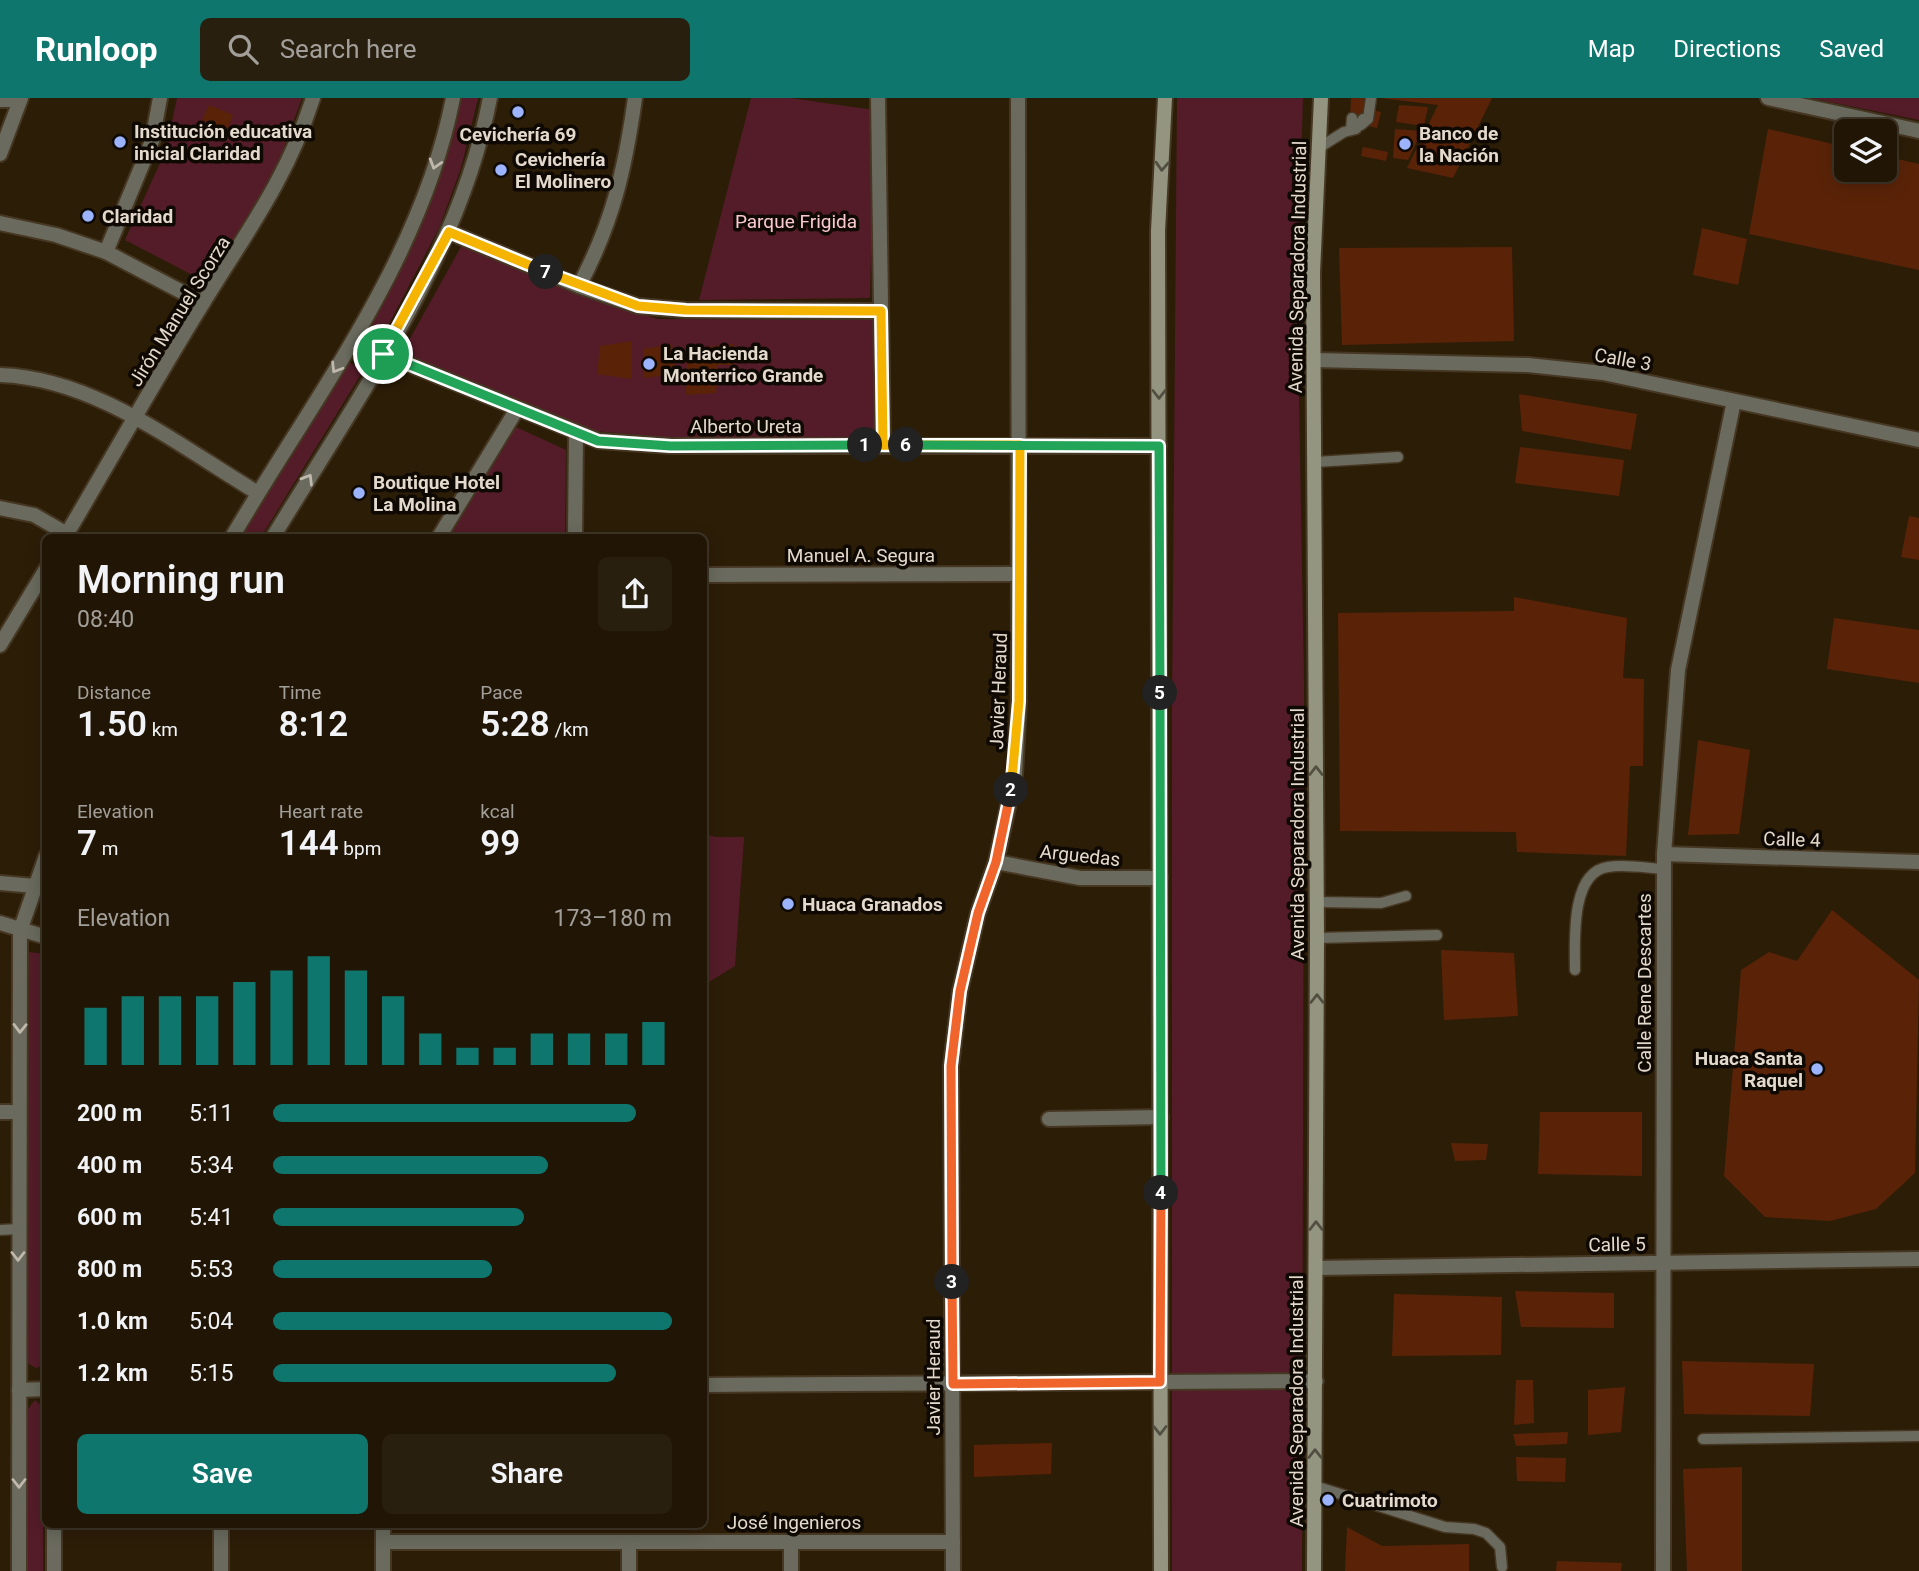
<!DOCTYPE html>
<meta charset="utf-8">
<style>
body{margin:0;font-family:Roboto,sans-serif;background:#291f0f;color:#f1f3f6;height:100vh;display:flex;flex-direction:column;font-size:26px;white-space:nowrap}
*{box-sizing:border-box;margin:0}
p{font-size:23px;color:#a29f9a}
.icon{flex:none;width:38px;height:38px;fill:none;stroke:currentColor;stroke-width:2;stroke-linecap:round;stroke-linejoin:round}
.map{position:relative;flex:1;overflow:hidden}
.side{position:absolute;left:42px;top:436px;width:665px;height:994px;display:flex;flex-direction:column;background:#211605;border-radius:10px;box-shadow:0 4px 18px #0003,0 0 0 2px #3e3527}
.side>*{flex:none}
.tools{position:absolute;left:1834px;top:21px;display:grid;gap:14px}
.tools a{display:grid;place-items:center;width:63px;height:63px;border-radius:10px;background:#211605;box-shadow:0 4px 18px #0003,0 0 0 2px #3e3527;font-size:35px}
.pin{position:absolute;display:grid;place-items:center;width:60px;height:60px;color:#fff;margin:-30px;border:4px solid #fff;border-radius:50%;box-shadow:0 2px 7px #0007}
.km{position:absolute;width:35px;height:35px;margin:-18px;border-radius:50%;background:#222;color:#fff;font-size:19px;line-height:35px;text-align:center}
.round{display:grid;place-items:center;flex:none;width:74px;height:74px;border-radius:10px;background:#291f0f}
.head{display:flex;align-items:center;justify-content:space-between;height:119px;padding:0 35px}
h1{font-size:38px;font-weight:600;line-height:52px}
.figures{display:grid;grid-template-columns:repeat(3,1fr);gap:10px;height:119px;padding:7px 35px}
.figures div{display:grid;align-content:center}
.figures b{font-size:35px;font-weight:600}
.figures small{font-size:19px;font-weight:400}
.figures p{font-size:19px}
.chart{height:196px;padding:14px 35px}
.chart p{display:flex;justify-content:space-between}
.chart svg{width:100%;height:126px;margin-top:7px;stroke:#0f766e;stroke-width:6}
.primary-button{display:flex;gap:14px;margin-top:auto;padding:14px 35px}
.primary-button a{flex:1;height:80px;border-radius:10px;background:#0f766e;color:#fff;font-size:28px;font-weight:600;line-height:80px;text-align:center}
.primary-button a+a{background:#291f0f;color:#f1f3f6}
ul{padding:0 35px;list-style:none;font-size:23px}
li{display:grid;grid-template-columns:112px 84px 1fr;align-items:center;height:52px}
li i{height:18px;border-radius:9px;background:#0f766e}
header{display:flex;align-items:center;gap:42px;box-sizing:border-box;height:98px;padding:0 35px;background:#0f766e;color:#fff}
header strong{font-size:33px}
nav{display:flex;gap:38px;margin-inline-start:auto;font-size:24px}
.search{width:490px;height:63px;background:#291f0f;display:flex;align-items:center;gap:18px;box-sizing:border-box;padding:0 24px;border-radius:10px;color:#a29f9a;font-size:26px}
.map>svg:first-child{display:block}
.green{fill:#541c28}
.building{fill:#5a2308}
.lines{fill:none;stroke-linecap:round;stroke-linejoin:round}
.service-casing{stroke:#463723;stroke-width:13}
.minor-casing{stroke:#463723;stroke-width:18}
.tertiary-casing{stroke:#463723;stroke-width:18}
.secondary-casing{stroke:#463723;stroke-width:18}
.service{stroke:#6a6b5e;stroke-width:10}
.minor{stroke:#6a6b5e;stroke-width:14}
.tertiary{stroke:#6a6b5e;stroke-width:14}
.secondary{stroke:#949581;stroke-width:14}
.oneway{stroke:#bfb8ab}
.oneway2{stroke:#524f42}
.split-1-casing{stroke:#fff;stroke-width:14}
.split-2-casing{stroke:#fff;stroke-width:14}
.split-3-casing{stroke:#fff;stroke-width:14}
.split-4-casing{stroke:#fff;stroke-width:14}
.split-5-casing{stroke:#fff;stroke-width:14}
.split-6-casing{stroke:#fff;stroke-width:14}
.split-7-casing{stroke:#fff;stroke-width:14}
.split-8-casing{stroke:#fff;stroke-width:14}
.split-1{stroke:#22a559;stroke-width:9}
.split-2{stroke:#f5b400;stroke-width:9}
.split-3{stroke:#f0652b;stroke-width:9}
.split-4{stroke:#f0652b;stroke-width:9}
.split-5{stroke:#22a559;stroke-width:9}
.split-6{stroke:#22a559;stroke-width:9}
.split-7{stroke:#f5b400;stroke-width:9}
.split-8{stroke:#f5b400;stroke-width:9}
.poi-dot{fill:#9cb4fd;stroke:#0f0903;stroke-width:2.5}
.labels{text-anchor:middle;stroke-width:7;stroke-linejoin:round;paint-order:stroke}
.poi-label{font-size:19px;font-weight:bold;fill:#e3d9cc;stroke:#0f0903;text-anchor:start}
.park-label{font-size:19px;fill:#fac8cf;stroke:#0f0903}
.street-label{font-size:19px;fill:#e3d9cc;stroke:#0f0903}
</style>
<header>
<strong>Runloop</strong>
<div class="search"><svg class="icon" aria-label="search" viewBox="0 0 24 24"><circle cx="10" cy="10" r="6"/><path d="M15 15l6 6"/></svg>Search here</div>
<nav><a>Map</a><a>Directions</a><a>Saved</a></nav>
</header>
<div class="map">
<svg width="1919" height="1473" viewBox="0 0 1919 1473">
<rect width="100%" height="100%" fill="#2c1d07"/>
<g class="green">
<polygon points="177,0 302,0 275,74 208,185 125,142 166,52"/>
<polygon points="458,0 478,0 461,70 439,130 380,243 369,244 366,238 420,127 437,84"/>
<polygon points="751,0 790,0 874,12 870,200 699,202"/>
<polygon points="1177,0 1303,0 1297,189 1304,583 1302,1473 1172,1473 1172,610"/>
<polygon points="1810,0 1919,0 1919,22"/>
<polygon points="462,147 571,194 658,221 874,222 876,339 674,340 594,333 402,255"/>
<polygon points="347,263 363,273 261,439 238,439"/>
<polygon points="516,329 566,352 565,439 449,439"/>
<polygon points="704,736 716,739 744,739 735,868 704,887"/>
<polygon points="29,854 45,856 44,1267 36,1270 27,1265"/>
<polygon points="35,1302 43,1309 43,1473 28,1473 28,1311"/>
</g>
<g class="building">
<polygon points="1351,0 1367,0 1366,21 1350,20"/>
<polygon points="1380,0 1492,0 1453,80 1407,70 1438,7"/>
<polygon points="209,7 233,17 227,32 202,22"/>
<polygon points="1399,7 1428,9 1424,28 1396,24"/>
<polygon points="1372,12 1381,14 1377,30 1368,28"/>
<polygon points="1395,31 1422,33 1408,62 1393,60"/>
<polygon points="1768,31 1846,49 1846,72 1885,72 1885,58 1919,66 1919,172 1749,136"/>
<polygon points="1363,49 1388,54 1386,63 1361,58"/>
<polygon points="1702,130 1747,141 1738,187 1693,177"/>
<polygon points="1512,149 1514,243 1342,247 1339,150"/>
<polygon points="632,243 632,281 597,276 600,248"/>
<polygon points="672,246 676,276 644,280 643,251"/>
<polygon points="733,246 733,267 718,267 716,295 686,297 687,251"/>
<polygon points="1519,296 1637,316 1631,352 1522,333"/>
<polygon points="1520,349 1624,362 1619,398 1515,385"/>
<polygon points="1909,418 1919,420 1919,462 1901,459"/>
<polygon points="1514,499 1627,520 1623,580 1644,581 1643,668 1630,668 1626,758 1517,754 1516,734 1340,733 1338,515 1514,513"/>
<polygon points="1834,520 1919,532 1919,585 1827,571"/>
<polygon points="1698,642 1750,652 1739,736 1688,737"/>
<polygon points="1832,812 1919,882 1915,1075 1876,1111 1830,1123 1765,1119 1724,1078 1741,872 1769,854 1797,863"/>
<polygon points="1441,852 1514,855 1518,918 1444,922"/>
<polygon points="1540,1014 1642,1014 1642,1078 1538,1076"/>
<polygon points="1451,1045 1488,1046 1486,1062 1455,1063"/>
<polygon points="1515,1193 1614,1195 1614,1230 1521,1229"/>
<polygon points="1394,1196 1502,1199 1501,1257 1392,1258"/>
<polygon points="1682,1263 1814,1266 1810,1318 1684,1316"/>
<polygon points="1516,1282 1533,1282 1534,1325 1514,1327"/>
<polygon points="1625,1289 1621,1334 1588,1337 1588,1292"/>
<polygon points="1568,1334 1567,1346 1516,1348 1513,1336"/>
<polygon points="1052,1345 1051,1376 974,1379 974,1347"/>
<polygon points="1516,1359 1566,1360 1565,1384 1517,1383"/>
<polygon points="1742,1369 1742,1473 1687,1473 1683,1371"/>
<polygon points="1347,1429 1382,1448 1469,1446 1469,1473 1345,1473"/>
<polygon points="1557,1463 1622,1465 1621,1473 1556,1473"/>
</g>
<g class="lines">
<defs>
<g id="service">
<polyline points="1361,27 1368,21 1371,0"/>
<polyline points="1351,32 1352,20"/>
<polyline points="1317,51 1344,34 1356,31 1363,21"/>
<polyline points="1315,364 1398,359"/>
<polyline points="1317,804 1381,805 1406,798"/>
<polyline points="1317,840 1437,837"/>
<path d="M1575,872C1575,844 1570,774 1608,769C1625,766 1646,770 1664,771"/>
<polyline points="0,1132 18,1131"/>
<polyline points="1703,1341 1919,1338"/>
<polyline points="1315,1388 1445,1429 1474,1431 1486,1435 1500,1449 1502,1469"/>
</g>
<g id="minor">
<polyline points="878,0 883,347"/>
<polyline points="0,2 20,2"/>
<polyline points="0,56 21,0"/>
<polyline points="0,125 56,137 106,154 203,205"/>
<polyline points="449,134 579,188 638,208 686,212 881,213"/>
<polyline points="106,154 152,43 160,0"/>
<path d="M579,188C613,124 625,71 635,0"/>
<polyline points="354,241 383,256 599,343 671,348 1159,348"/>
<polyline points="1315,262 1528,267 1603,275 1919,342"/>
<path d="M0,277C95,280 179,348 258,395"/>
<polyline points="0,410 34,417 67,436"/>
<path d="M65,439C111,362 155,282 203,205C246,135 287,81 313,0"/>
<polyline points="439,439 517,311"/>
<polyline points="575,439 576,335"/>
<polyline points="704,477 1019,476"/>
<polyline points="0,547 46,471"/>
<polyline points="1664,756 1919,764"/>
<polyline points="996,764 1080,780 1160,780"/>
<polyline points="0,1014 18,1014"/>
<polyline points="1049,1021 1161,1019"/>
<polyline points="1316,1170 1919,1161"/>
<polyline points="704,1287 1316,1283"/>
<polyline points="19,1292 46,1291"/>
<polyline points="221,1426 221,1473"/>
<polyline points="383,1426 383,1473"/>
<polyline points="383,1444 953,1444"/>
<polyline points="629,1444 629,1473"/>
<polyline points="791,1444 791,1473"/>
<polyline points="953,1473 951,968 960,893 978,815 996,764 1015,676 1019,603 1018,0"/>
<polyline points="1663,1473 1664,756 1678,572 1734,303"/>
</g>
<g id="tertiary">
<polyline points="1768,0 1919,33"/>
<path d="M232,439C314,299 421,163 453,0"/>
<path d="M273,439C355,304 460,158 490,0"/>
<polyline points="0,785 46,789"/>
<polyline points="0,825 46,839"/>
<polyline points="54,1426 54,1473"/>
<polyline points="19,1473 20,833 46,758"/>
</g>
<g id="secondary">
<polyline points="1161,1473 1158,133 1165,0"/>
<polyline points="1314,1473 1317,840 1313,174 1321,0"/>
</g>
</defs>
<use href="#service" class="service-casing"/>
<use href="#minor" class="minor-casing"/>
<use href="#tertiary" class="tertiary-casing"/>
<use href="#secondary" class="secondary-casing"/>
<use href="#service" class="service"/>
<use href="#minor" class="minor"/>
<use href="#tertiary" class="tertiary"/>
<use href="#secondary" class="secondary"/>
</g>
<defs><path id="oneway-chevron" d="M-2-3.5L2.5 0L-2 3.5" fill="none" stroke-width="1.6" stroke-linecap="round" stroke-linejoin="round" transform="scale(1.75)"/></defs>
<g class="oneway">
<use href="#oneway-chevron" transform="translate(435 66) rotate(107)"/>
<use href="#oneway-chevron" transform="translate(336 270) rotate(122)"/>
<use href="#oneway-chevron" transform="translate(308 381) rotate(-59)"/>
<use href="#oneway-chevron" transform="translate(20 930) rotate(91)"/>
<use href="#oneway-chevron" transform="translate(18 1158) rotate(90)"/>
<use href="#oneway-chevron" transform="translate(19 1385) rotate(90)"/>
</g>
<g class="oneway2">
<use href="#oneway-chevron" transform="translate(1162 68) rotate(93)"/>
<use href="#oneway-chevron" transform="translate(1159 296) rotate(90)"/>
<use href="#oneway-chevron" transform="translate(1316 673) rotate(-90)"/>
<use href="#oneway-chevron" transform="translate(1317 901) rotate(-90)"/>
<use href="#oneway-chevron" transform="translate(1316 1128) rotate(-90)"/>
<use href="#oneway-chevron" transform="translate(1160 1332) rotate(90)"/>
<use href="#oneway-chevron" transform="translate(1315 1356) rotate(-90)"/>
</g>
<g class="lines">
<defs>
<polyline id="split-1" points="383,256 598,343 671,348 865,347"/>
<polyline id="split-2" points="865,347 1020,347 1019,603 1011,692"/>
<polyline id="split-3" points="952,1184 951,968 960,893 978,815 996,764 1011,692"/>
<polyline id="split-4" points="952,1184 953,1286 1160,1284 1161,1095"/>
<polyline id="split-5" points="1160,595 1161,1095"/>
<polyline id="split-6" points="906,347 1159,348 1160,595"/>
<polyline id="split-7" points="546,174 638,208 686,212 881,213 883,347 906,347"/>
<polyline id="split-8" points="383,256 449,134 546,174"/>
</defs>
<use href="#split-1" class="split-1-casing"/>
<use href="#split-2" class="split-2-casing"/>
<use href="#split-3" class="split-3-casing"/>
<use href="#split-4" class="split-4-casing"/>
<use href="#split-5" class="split-5-casing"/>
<use href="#split-6" class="split-6-casing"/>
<use href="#split-7" class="split-7-casing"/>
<use href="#split-8" class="split-8-casing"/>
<use href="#split-1" class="split-1"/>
<use href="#split-2" class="split-2"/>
<use href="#split-3" class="split-3"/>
<use href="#split-4" class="split-4"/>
<use href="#split-5" class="split-5"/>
<use href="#split-6" class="split-6"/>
<use href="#split-7" class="split-7"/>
<use href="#split-8" class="split-8"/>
</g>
<g class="poi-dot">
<circle cx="518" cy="14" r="7"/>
<circle cx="120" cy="44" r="7"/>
<circle cx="1405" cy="46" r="7"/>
<circle cx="501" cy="72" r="7"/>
<circle cx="88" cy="118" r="7"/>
<circle cx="649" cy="266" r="7"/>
<circle cx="359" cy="395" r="7"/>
<circle cx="788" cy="806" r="7"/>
<circle cx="1817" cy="971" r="7"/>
<circle cx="1328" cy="1402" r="7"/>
</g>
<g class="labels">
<g class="poi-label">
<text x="134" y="40">Institución educativa<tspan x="134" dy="22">inicial Claridad</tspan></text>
<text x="1419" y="42">Banco de<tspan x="1419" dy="22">la Nación</tspan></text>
<text x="518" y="43" text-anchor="middle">Cevichería 69</text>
<text x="515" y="68">Cevichería<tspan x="515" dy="22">El Molinero</tspan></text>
<text x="102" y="125">Claridad</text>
<text x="663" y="262">La Hacienda<tspan x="663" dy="22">Monterrico Grande</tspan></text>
<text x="373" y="391">Boutique Hotel<tspan x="373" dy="22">La Molina</tspan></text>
<text x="802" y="813">Huaca Granados</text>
<text x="1803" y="967" text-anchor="end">Huaca Santa<tspan x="1803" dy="22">Raquel</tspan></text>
<text x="1342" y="1409">Cuatrimoto</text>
</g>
<g class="park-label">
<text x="796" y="130">Parque Frigida</text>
</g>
<g class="street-label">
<text transform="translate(1297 169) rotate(-89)" y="7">Avenida Separadora Industrial</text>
<text transform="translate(179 213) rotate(-58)" y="7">Jirón Manuel Scorza</text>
<text transform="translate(1623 261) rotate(10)" y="7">Calle 3</text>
<text x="746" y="335">Alberto Ureta</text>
<text x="861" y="464">Manuel A. Segura</text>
<text transform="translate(998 593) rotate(-88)" y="7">Javier Heraud</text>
<text transform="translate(1297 736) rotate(-90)" y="7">Avenida Separadora Industrial</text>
<text transform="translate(1792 741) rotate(2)" y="7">Calle 4</text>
<text transform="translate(1080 757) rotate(6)" y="7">Arguedas</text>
<text transform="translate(1644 885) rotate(-90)" y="7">Calle Rene Descartes</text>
<text transform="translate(1617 1146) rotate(-1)" y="7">Calle 5</text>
<text transform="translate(933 1279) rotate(-90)" y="7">Javier Heraud</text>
<text transform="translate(1296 1303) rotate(-90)" y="7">Avenida Separadora Industrial</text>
<text x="794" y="1431">José Ingenieros</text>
</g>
</g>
</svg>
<div class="tools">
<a><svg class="icon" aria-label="layers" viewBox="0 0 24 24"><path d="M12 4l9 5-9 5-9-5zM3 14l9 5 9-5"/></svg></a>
</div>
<div class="pin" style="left:383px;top:256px;background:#1e9e55"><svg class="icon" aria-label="arrive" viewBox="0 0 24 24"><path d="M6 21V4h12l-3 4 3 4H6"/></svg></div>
<b class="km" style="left:865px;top:347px">1</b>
<b class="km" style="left:1011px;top:692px">2</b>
<b class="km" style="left:952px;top:1184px">3</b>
<b class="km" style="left:1161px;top:1095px">4</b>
<b class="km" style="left:1160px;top:595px">5</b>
<b class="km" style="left:906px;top:347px">6</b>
<b class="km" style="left:546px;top:174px">7</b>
<section class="side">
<div class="head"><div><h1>Morning run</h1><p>08:40</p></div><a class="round"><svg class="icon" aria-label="share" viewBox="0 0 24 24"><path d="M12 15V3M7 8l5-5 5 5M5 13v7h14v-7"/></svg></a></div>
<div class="figures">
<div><p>Distance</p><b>1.50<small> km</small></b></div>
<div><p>Time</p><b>8:12</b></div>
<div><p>Pace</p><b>5:28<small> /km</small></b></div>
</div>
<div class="figures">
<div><p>Elevation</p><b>7<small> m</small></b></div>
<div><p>Heart rate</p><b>144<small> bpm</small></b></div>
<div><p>kcal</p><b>99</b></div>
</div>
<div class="chart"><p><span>Elevation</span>173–180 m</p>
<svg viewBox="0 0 160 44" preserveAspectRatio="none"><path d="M5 44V24M15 44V20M25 44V20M35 44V20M45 44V15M55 44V11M65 44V6M75 44V11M85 44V20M95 44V33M105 44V38M115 44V38M125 44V33M135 44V33M145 44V33M155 44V29"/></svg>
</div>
<ul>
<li><b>200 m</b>5:11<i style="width:91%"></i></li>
<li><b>400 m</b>5:34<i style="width:69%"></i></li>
<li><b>600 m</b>5:41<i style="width:63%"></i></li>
<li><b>800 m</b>5:53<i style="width:55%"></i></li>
<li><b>1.0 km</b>5:04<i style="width:100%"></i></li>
<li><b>1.2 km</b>5:15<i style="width:86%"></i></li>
</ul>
<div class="primary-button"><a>Save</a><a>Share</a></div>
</section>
</div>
